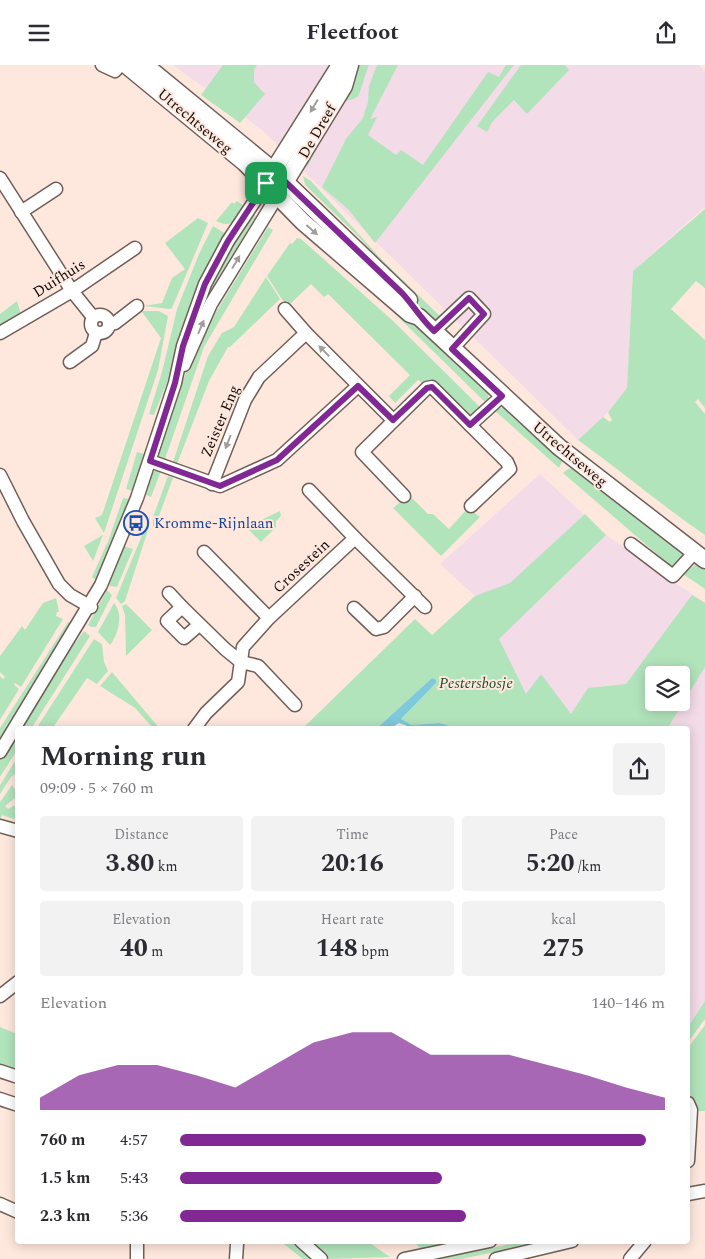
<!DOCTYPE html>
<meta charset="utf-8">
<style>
body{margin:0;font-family:Spectral,serif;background:#f2f2f3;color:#2b2b33;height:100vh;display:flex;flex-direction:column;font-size:19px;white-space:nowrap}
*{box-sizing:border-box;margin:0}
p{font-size:16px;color:#7c7c81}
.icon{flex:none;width:28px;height:28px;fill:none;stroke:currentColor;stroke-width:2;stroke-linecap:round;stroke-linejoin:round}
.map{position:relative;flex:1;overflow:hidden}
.side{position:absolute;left:15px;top:661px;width:675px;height:518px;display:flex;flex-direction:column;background:#fff;border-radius:5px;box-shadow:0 2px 12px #0003}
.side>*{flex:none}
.tools{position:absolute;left:645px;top:601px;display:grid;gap:10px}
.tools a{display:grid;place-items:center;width:45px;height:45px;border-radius:5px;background:#fff;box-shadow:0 2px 12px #0003;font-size:25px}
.pin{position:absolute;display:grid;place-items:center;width:42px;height:42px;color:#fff;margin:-21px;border-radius:10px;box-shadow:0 2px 8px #0006}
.round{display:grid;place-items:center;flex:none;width:52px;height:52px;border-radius:5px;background:#f2f2f3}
.headline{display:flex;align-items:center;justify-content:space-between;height:85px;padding:0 25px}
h1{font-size:28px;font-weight:700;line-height:38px}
.metrics{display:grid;grid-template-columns:repeat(3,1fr);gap:8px;height:85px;padding:5px 25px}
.metrics div{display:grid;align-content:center;border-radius:5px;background:#f2f2f3;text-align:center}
.metrics b{font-size:25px;font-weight:700}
.metrics small{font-size:14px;font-weight:400}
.metrics p{font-size:14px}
.chart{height:140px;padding:10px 25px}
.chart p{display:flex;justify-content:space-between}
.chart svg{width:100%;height:90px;margin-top:5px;fill:#822895;opacity:.7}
ul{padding:0 25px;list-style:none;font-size:16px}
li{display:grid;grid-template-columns:80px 60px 1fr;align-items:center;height:38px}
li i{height:12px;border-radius:6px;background:#822895}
header{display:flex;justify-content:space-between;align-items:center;height:65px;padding:0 25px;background:#fff;font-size:22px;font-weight:700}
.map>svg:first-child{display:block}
.commercial{fill:#f3dbe7;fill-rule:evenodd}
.green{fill:#b2e4bc;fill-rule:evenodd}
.water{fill:#7ec9db}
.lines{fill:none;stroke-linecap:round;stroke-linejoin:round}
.minor-casing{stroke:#715e56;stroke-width:15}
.major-casing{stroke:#715e56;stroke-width:19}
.minor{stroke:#fff;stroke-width:12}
.major{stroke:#fff;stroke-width:16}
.oneway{fill:#a09d9c}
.route-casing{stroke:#fff;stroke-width:10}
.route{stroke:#822895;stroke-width:6}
.labels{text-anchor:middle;stroke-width:4;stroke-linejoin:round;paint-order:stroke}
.street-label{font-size:15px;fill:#110a07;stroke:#fee8de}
.transit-label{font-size:15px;fill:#164399;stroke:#fee8de;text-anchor:start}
.park-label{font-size:15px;font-style:italic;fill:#19512b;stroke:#fee8de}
</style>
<header><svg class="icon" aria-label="menu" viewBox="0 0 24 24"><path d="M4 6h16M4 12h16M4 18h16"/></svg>Fleetfoot<svg class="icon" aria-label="share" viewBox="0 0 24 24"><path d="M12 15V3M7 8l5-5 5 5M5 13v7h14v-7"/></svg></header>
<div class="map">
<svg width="705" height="1194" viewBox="0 0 705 1194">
<rect width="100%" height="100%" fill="#fee8de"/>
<g class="commercial">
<polygon points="173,0 699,0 705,7 705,142 633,206 627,324 603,352 578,375 262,65"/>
<path d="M540,409L606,470L705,538V936L688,962V664H553L534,646L475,531L440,499ZM654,610H681V638H654Z"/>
</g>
<g class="green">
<polygon points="223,0 257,0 254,5 254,17 265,29 240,58 201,30"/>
<path d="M355,0H369C366,6 360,30 358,31C354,35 347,35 343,37V32L308,101L303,99Z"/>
<polygon points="377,0 398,0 370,54 377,52 368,70 396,90 401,85 423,100 488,7 499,12 506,0 514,0 375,178 349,145 322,122 346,74 363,53 368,37 369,21"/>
<polygon points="521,0 565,0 569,5 527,49 514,35 492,57 487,67 477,61"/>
<polygon points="303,111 311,116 382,195 442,253 435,255 430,253 359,172 305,120"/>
<path d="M237,136L246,142C237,155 231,164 216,156L232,137L234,139Z"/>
<path d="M705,144V223L696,216L671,244L705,275V343L698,334L695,337L705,349V470C661,440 621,406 578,375L603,352L610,357L612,355L608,347L627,323L633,206Z"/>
<polygon points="251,147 256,151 219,212 209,232 208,230 218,207 219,195"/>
<polygon points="198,153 208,158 172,243 170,244 144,241 162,238 172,213 185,204 165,178"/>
<polygon points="292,156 378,224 489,327 487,339 392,246"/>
<polygon points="213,161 226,169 154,350 149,349 162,307 177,244 199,189"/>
<polygon points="268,162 273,165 204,282 164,397 158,390 176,332 202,270"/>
<polygon points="297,173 301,174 392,255 482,344 474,350 467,349 418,315 395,338 389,331 410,310 328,229 324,232 311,219 287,242 267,211 290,178 292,179"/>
<polygon points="266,212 280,234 230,282 228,282 209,316 177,399 173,397 208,291 222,268 234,262"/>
<polygon points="17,236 21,250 0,262 0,249"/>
<polygon points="143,246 159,246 168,251 158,305 104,468 95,453 102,450 161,273 142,247"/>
<polygon points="505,342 563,395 559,403 494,345"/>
<polygon points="137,387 145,389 133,426 126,424"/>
<path d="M574,403L683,488C683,494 678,500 672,502L563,408L568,404Z"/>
<polygon points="156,405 161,406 151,432 146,430 151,409"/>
<polygon points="168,411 173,413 156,459 158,460 157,465 153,463 153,452"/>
<polygon points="409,430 428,449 433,449 449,464 468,443 480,452 441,491 393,443"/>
<polygon points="123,433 130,434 96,515 92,512 109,474"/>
<polygon points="280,446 281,451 276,456 276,462 261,477 246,462"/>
<path d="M585,449L606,470L499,574L526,629L541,609L571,649L588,623L626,619L692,530L705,538V602L667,664H496L468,662L460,664L440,658L412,660L401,654L436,618L432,613L376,664L304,662L415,554L432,570L475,531L510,518ZM654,610H681V638H654Z"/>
<polygon points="150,451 149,462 125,536 121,539 116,533"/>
<polygon points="103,470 93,496 84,481"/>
<polygon points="124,481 133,484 117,522 109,521"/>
<polygon points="696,499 705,502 705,524 683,509"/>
<polygon points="107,525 112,530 96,562 92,562 88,560"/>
<polygon points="56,533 59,547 57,547 56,551 63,554 21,622 15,618 14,620 19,624 0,655 0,611 3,614 5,612 0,607 0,591 22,561 25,565 43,538"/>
<path d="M114,538C124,549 118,570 110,580L98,567Z"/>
<polygon points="126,539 152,565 126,591 125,550 122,541"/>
<polygon points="68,557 71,558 0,676 0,663"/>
<polygon points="84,566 90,571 31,664 20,664 62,596"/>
<polygon points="94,574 102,579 104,597 108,606 97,619 87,613 52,664 36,664"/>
<polygon points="112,607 160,664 154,664 135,643 100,621"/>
<polygon points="17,668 17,685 0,712 0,695"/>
<polygon points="17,693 17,708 11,712 0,729 0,720"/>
<polygon points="12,720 17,727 17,736 15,733 5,741 8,744 17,739 17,755 2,750 0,756 0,737"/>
<polygon points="705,936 705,954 688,977 688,962"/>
<polygon points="705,960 705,1046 696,1046 688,1033 688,983"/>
<polygon points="0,962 17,969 17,1007 0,1000"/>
<polygon points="280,1176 290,1176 312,1194 303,1194"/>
<polygon points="308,1176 367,1176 390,1192 330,1194"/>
<polygon points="413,1176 457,1176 421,1184"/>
<polygon points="527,1176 549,1176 461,1194 436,1194"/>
</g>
<polygon class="water" points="432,613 436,615 436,618 401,654 412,660 440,658 460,664 413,663 399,658 389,664 376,664"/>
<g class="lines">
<defs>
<g id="minor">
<polyline points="102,0 115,6 120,0"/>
<polyline points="0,113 72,226 93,252"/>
<polyline points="21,147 56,124"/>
<polyline points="285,244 306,268"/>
<circle cx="100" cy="259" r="9"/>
<polyline points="109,259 115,258 137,241"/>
<polyline points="434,266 469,233 484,249 452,284"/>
<polyline points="0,268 72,226 135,183"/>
<polyline points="70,297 92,281 96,268"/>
<polyline points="184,300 211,239 278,130"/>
<polyline points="470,360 502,331"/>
<polyline points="150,396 220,421 277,395 358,321"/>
<polyline points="0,410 23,456 59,519 70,530 91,542"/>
<polyline points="212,419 245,335 259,312 306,268 393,355"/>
<polyline points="309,425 355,473"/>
<polyline points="404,431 362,387 427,323 432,322 507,397 510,404 471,441"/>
<polyline points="631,479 673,511 694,488"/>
<polyline points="204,487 269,553"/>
<polyline points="169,528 182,542"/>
<polyline points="354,543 376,564 384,562 415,531"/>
<polyline points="199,560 184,573 167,556 182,542 225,584 241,597 258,601 295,640"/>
<polyline points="194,664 206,648 238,617 243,582 269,553 355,473 425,542"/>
<polyline points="0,687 101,520 137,433 175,318 183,281 205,219 228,176 266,119"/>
<polyline points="0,761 18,766"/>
<polyline points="0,931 18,917"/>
<polyline points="0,1006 18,1012"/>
<polyline points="0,1034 18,1040"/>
<polyline points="688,1038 691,1045 688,1096"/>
<polyline points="688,1129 705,1126"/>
<polyline points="0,1139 18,1147"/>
<polyline points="301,1176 321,1194"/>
<polyline points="137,1194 137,1176"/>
<polyline points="236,1194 237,1179"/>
<polyline points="404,1194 490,1176"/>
<polyline points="496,1194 572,1176"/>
<polyline points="630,1194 645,1176"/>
</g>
<g id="major">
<polyline points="126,0 245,98 303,157 410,249 419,252 559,382 705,495"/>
<polyline points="145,0 274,106 409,235"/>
<polyline points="268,114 340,0"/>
<polyline points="281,124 344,21 350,0"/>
</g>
</defs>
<use href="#minor" class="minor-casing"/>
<use href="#major" class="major-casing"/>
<use href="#minor" class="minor"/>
<use href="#major" class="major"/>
</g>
<defs><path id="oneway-solid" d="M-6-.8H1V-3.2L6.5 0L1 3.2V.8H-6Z" transform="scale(1.25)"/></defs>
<g class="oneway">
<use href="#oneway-solid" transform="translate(314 41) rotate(121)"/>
<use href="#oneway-solid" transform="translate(312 165) rotate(41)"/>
<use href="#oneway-solid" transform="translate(236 197) rotate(-59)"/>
<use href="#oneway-solid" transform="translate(201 262) rotate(-67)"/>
<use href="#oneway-solid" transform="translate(324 286) rotate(-134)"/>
<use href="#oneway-solid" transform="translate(228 377) rotate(111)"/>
</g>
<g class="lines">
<defs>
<path id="route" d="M274,106L402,228C414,241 421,254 434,266L469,233L484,249L452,284L502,331L470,360L432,322L427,323L393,355L358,321L277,395L220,421L150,396L175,318L183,281L205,219L228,176Z"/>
</defs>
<use href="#route" class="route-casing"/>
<use href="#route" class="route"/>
</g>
<defs>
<symbol id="bus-ring" viewBox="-11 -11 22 22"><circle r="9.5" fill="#fee8de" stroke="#1a4fb4" stroke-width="1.5"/><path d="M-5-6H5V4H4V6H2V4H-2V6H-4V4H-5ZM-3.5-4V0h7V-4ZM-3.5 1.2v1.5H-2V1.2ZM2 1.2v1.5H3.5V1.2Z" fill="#1a4fb4"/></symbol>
</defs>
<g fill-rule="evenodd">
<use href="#bus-ring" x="122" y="444" width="28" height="28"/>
</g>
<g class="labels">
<g class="street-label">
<text transform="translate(195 56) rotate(40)" y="5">Utrechtseweg</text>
<text transform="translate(317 66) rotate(-60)" y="5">De Dreef</text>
<text transform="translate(59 213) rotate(-32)" y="5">Duifhuis</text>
<text transform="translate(220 356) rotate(-67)" y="5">Zeister Eng</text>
<text transform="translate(570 389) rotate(40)" y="5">Utrechtseweg</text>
<text transform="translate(301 501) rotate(-43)" y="5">Crosestein</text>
</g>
<g class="transit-label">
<text x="154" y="463">Kromme-Rijnlaan</text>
</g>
<g class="park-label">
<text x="476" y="623">Pestersbosje</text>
</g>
</g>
</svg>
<div class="tools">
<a><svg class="icon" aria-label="layers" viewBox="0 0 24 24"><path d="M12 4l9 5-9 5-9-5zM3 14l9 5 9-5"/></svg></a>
</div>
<div class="pin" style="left:266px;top:118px;background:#1e9e55"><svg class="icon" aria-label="arrive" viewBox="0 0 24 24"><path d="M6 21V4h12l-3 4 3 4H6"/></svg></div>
<section class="side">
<div class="headline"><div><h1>Morning run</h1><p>09:09 · 5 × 760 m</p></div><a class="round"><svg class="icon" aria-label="share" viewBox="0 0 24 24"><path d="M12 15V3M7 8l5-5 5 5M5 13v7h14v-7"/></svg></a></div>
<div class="metrics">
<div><p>Distance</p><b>3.80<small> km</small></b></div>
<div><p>Time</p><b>20:16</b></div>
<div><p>Pace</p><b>5:20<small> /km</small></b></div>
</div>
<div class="metrics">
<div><p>Elevation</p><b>40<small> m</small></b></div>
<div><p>Heart rate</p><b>148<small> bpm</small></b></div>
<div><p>kcal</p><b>275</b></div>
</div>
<div class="chart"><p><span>Elevation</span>140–146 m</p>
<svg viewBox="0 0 160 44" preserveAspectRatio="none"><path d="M0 44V38L10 27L20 22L30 22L40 27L50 33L60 22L70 11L80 6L90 6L100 17L110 17L120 17L130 22L140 27L150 33L160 38V44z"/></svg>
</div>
<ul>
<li><b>760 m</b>4:57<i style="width:96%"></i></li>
<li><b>1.5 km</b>5:43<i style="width:54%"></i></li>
<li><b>2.3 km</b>5:36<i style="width:59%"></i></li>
</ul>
</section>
</div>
